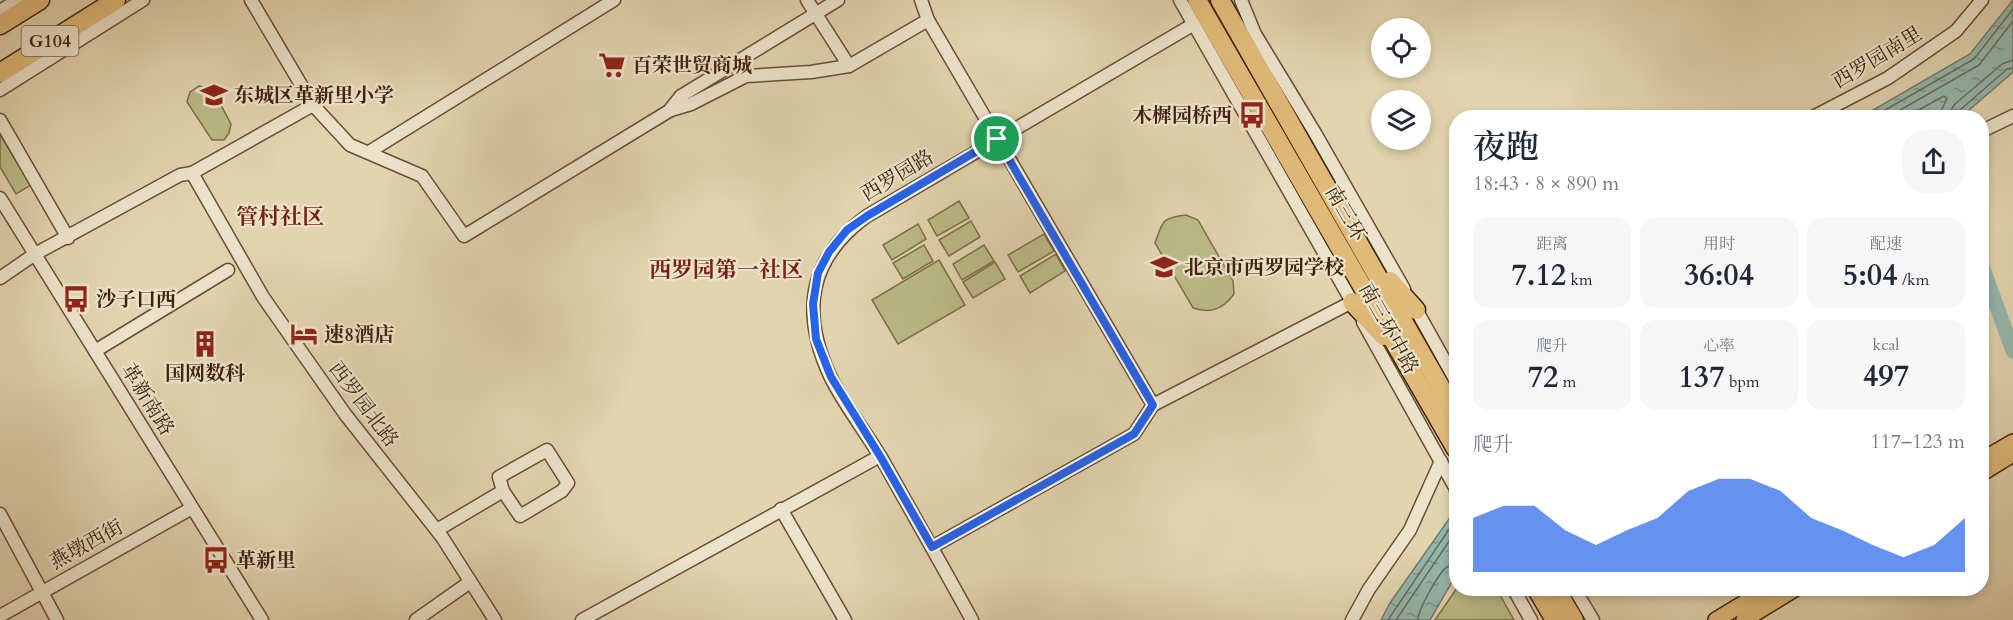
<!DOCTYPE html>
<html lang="zh">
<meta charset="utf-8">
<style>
body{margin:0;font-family:Cardo,"Noto Serif SC",serif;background:#f6f6f7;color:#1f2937;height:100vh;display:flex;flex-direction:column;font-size:22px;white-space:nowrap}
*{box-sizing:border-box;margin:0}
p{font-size:20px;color:#747a83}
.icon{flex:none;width:33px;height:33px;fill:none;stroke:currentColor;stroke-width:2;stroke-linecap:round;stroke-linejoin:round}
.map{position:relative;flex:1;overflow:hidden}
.details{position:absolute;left:1449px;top:110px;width:540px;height:486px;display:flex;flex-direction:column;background:#fff;border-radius:24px;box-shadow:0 3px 9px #0003}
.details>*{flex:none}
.buttons{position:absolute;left:1371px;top:18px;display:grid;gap:12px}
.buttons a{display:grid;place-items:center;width:60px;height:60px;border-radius:50%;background:#fff;box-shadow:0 3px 9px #0003;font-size:30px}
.pin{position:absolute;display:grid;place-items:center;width:51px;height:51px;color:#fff;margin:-26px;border:3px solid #fff;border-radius:50%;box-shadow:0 2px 6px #0007}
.round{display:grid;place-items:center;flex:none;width:63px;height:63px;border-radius:24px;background:#f6f6f7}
.summary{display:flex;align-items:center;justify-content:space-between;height:102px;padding:0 24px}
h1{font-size:33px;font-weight:600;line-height:45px}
.stats{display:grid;grid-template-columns:repeat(3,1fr);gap:9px;height:102px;padding:6px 24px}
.stats div{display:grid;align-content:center;border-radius:15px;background:#f6f6f7;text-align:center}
.stats b{font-size:30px;font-weight:600}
.stats small{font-size:16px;font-weight:400}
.stats p{font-size:16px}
.chart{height:168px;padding:12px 24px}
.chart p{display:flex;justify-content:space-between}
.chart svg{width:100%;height:108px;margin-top:6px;fill:#2563eb;opacity:.7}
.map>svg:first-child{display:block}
.green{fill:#babb86;stroke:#7d6e4a;stroke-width:1.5}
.water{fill:url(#water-ripples);stroke:#737c6e;stroke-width:1.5}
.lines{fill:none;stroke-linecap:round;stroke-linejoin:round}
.shore{stroke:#6a6d5e;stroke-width:1.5}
.river{stroke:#95b8ae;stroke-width:15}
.minor-casing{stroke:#684e36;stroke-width:15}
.major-casing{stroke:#40220e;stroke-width:18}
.highway-casing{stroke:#40220e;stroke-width:21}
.minor{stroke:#ece3cb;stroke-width:12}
.major{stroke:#e1ba78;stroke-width:15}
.highway{stroke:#e1ba78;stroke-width:18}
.route-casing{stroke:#fff;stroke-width:12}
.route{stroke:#2563eb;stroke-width:8}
.labels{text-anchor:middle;stroke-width:4.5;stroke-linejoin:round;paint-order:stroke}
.shield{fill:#ece3cb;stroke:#745c47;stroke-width:1.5}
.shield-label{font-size:18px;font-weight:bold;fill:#40220e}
.street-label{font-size:20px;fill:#40220e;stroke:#ece3cb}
.poi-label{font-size:20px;font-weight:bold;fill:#40220e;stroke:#ece3cb;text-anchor:start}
.quarter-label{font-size:22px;font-weight:bold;fill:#7a1f14;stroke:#ece3cb}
</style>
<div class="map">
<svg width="2013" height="620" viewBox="0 0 2013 620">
<defs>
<pattern id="water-ripples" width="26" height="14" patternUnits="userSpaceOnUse" patternTransform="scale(1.5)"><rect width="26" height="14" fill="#95b8ae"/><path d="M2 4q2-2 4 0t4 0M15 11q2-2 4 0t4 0" fill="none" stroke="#7b958c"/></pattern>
</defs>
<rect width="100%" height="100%" fill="#e2d4af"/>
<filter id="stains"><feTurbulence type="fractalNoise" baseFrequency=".00333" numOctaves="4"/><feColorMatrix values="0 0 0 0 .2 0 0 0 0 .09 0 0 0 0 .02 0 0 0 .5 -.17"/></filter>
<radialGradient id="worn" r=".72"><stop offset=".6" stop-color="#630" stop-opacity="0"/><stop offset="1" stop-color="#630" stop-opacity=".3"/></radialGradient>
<g class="green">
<polygon points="199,86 207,88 221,105 231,124 229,133 224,140 212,140 187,102 190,92"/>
<polygon points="0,134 31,185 16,194 0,167"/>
<polygon points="959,201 969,218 937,236 928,220"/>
<path d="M1186,215L1198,220L1233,281L1234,294C1223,309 1211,314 1193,308L1155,243C1163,221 1161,218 1186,215Z"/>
<polygon points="971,221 980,237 949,256 939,240"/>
<polygon points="918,224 926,239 892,260 883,245"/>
<polygon points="1044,234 1054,251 1018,272 1008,255"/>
<polygon points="924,245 933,261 903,279 893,263"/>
<polygon points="984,245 994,261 962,280 953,264"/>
<polygon points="1056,254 1065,271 1030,293 1020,276"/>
<polygon points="939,260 965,305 898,344 872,300"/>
<polygon points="995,262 1005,279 973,298 963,282"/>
<polygon points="1457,588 1496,588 1514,620 1435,620"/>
</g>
<g class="water">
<polygon points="2013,0 2013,72 1961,117 1861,117 1970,54"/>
<polygon points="1456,509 1456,575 1430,620 1381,620 1390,603"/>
</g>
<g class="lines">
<g class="shore">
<polyline points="1873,117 1974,59 2013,9"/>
<polyline points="1888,117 1979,65 2013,21"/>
<polyline points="1906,117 1944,96 1947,99 1942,109 1941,117"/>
<polyline points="1950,117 1951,110 1955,104 2002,64 2013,60"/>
<polyline points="1958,117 1960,110 2007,69 2013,68"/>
<polyline points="1388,620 1456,519"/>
<polyline points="1396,620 1456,531"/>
<path d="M1418,620C1418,610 1439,572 1447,567C1451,565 1452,565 1456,565"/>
</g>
<polyline class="river" points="1982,266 2013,351"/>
<defs>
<g id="minor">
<polyline points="251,0 313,105 350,145 422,176 464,236 669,111 681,96 838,0"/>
<polyline points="807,0 849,66"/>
<polyline points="921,0 928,20 1153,405"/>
<polyline points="1180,0 1355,307"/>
<polyline points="1241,0 1255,34 1315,133 1404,289"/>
<polyline points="0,11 18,0"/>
<polyline points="0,90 143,0"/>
<polyline points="671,110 691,104 746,76 811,72 849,66 928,20"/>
<polyline points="1813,117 1888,78 1956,31 1982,0"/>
<polyline points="0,120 68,238"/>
<polyline points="1982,131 2013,116"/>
<polyline points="369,152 614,0"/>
<polyline points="192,173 263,297 345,414 442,537 495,620"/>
<polyline points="0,198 262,620"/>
<polyline points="0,278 35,254 180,175 192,173 313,105"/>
<polyline points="1413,304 1456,381"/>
<polyline points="1363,322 1456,489"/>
<polyline points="95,351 228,270"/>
<polyline points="781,509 845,620"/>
<polyline points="0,514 57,620"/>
<polyline points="437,530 503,491 499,477 547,450 568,483 562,491 520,516 503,491"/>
<polyline points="932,547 1134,434 1153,405 1352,302"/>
<polyline points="1513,588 1531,620"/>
<polyline points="1574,588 1593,620"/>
<polyline points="0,616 192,508"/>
<polyline points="416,620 470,582"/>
<polyline points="582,620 880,456"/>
<path d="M972,620C943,567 913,514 883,461C866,432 844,405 830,376C800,311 809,258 867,216L1194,24"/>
<polyline points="1352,620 1369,589 1410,530 1441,461"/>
</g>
<g id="major">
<polyline points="1982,460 2013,442"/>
<polyline points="1982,473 2013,454"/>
<polyline points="1716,620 1769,588"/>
<polyline points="1744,620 1796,588"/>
</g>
<g id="highway">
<polyline points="1197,0 1456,449"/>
<polyline points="1220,0 1456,414"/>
<polyline points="0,25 40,0"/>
<polyline points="0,73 116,0"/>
<polyline points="1390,281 1416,310"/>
<polyline points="1352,302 1384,336"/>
<polyline points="1536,588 1555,620"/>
<polyline points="1555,588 1574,620"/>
</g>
</defs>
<use href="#minor" class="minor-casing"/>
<use href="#major" class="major-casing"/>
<use href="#highway" class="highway-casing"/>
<use href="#minor" class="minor"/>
<use href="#major" class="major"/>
<use href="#highway" class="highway"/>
</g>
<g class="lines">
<defs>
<polygon id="route" points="997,139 1153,405 1134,434 932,547 880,456 831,377 816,339 813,304 818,273 829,252 847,230 867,216"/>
</defs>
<use href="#route" class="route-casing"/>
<use href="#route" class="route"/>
</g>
<defs>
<symbol id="supermarket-bare" viewBox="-9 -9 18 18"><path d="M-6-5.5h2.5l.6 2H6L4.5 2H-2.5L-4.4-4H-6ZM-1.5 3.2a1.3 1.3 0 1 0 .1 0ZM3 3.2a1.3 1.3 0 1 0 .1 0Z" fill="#8f2418" stroke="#ece3cb" stroke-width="2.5" paint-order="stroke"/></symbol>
<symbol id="school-bare" viewBox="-9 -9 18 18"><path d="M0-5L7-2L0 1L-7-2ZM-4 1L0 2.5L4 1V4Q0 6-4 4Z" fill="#8f2418" stroke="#ece3cb" stroke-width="2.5" paint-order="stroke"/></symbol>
<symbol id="bus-bare" viewBox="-9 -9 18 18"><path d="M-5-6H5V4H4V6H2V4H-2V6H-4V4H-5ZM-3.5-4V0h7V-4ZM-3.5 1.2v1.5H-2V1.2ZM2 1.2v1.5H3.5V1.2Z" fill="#8f2418" stroke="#ece3cb" stroke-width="2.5" paint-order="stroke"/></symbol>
<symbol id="hotel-bare" viewBox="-9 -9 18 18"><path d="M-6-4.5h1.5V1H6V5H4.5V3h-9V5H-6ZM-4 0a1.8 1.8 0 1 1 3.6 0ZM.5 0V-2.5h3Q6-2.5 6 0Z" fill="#8f2418" stroke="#ece3cb" stroke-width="2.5" paint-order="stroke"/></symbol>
<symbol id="building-bare" viewBox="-9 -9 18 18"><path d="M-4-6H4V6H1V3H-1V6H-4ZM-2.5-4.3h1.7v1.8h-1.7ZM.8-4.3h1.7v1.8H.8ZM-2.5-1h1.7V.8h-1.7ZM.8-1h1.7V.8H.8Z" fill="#8f2418" stroke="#ece3cb" stroke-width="2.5" paint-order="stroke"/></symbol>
</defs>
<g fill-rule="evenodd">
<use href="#supermarket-bare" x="593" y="46" width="38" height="38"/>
<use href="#school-bare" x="195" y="76" width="38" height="38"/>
<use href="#bus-bare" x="1233" y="96" width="38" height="38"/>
<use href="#school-bare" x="1145" y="248" width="38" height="38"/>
<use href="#bus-bare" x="57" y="280" width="38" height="38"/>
<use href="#hotel-bare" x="285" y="315" width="38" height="38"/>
<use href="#building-bare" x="186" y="325" width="38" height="38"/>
<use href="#bus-bare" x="197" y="541" width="38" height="38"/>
</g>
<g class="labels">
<rect class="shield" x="21.5" y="26" width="57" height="30" rx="4.5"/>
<g class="shield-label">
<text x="50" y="47">G104</text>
</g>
<g class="street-label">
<text transform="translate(1877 57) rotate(-31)" y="7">西罗园南里</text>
<text transform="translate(897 175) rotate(-31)" y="7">西罗园路</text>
<text transform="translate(1346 213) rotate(60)" y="7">南三环</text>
<text transform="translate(1389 328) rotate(61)" y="7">南三环中路</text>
<text transform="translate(148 399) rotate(58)" y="7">革新南路</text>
<text transform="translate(364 404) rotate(53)" y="7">西罗园北路</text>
<text transform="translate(86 544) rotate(-29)" y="7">燕墩西街</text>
</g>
<g class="poi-label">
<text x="632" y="72">百荣世贸商城</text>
<text x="234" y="102">东城区革新里小学</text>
<text x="1232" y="122" text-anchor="end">木樨园桥西</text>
<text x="1184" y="274">北京市西罗园学校</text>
<text x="96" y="306">沙子口西</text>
<text x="324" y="341">速8酒店</text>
<text x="205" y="380" text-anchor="middle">国网数科</text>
<text x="236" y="567">革新里</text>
</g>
<g class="quarter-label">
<text x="280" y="224">管村社区</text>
<text x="726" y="277">西罗园第一社区</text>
</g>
</g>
<rect width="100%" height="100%" filter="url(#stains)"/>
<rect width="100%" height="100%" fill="url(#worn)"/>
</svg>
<div class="buttons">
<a><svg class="icon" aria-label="locate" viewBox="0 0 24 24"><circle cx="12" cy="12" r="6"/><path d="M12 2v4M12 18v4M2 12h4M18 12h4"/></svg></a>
<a><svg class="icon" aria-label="layers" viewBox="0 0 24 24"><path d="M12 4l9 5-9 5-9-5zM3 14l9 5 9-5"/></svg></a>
</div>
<div class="pin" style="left:997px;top:139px;background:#1e9e55"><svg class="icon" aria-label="arrive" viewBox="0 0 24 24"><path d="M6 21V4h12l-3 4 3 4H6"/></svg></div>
<section class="details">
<div class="summary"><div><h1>夜跑</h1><p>18:43 · 8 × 890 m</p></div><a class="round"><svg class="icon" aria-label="share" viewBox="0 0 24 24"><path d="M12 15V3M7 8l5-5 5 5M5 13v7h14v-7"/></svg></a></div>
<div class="stats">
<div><p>距离</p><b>7.12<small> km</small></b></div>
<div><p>用时</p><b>36:04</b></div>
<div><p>配速</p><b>5:04<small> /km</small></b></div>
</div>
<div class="stats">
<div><p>爬升</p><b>72<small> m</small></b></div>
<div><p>心率</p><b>137<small> bpm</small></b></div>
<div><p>kcal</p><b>497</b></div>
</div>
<div class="chart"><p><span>爬升</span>117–123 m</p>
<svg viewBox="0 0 160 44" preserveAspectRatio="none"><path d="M0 44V22L10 17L20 17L30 27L40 33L50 27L60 22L70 11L80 6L90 6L100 11L110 22L120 27L130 33L140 38L150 33L160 22V44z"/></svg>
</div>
</section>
</div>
